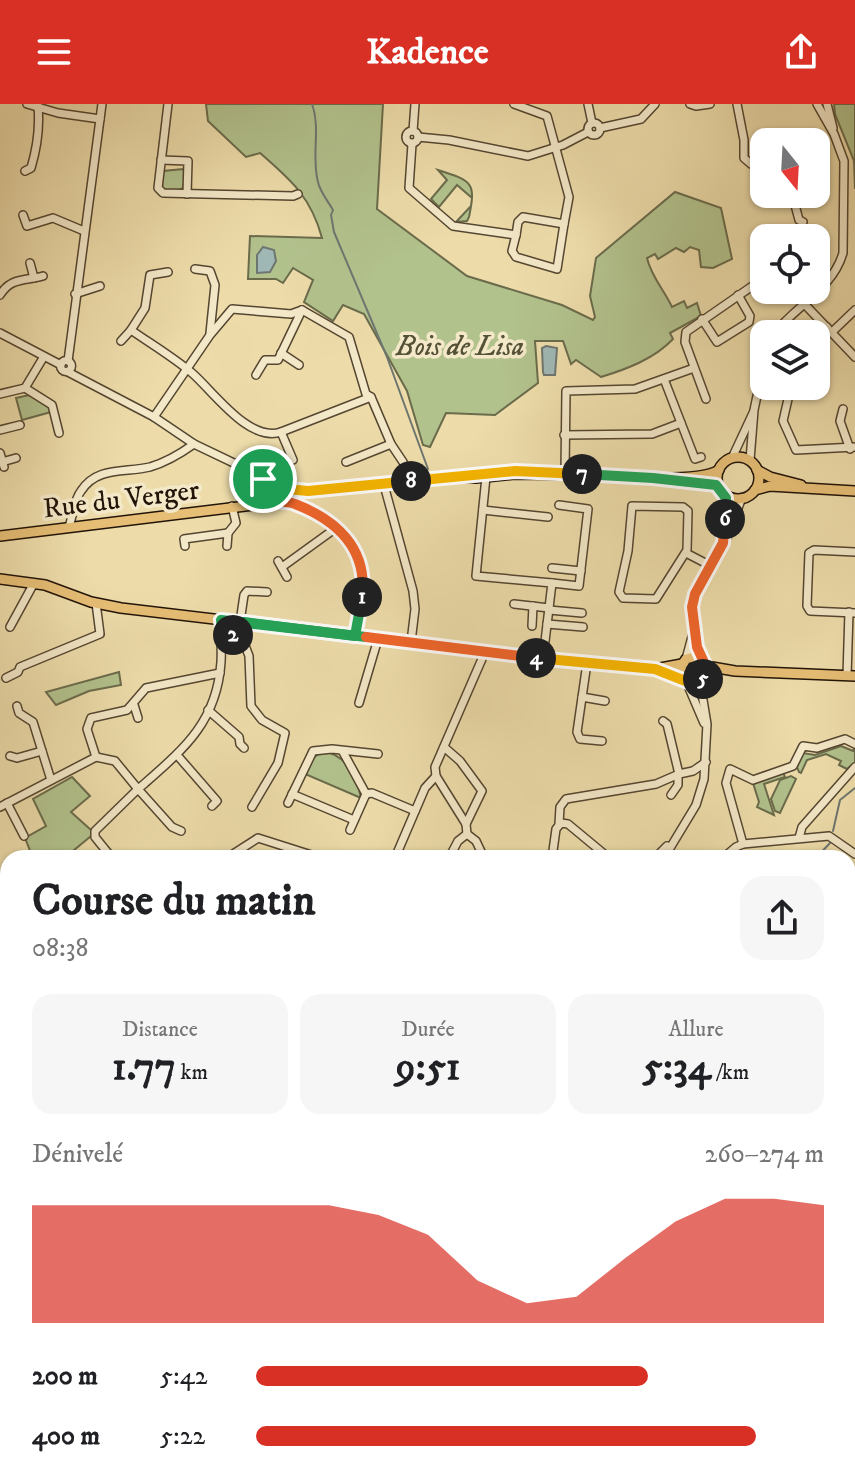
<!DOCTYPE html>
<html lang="fr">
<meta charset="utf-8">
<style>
body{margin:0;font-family:"IM FELL DW Pica",serif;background:#f6f6f6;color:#202124;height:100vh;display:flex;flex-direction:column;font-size:30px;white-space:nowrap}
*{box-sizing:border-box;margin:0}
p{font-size:26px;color:#757577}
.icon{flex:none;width:44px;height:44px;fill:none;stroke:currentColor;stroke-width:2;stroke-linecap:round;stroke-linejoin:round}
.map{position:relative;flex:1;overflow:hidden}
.panel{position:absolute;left:0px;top:746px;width:856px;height:632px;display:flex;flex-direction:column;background:#fff;border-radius:24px 24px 0 0;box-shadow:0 2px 6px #0004}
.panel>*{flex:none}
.needle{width:52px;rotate:162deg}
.fabs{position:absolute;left:750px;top:24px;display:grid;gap:16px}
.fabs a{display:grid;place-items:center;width:80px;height:80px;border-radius:16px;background:#fff;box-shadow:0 2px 6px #0004;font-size:40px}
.pin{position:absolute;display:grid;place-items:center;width:68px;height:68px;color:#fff;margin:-34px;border:4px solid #fff;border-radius:50%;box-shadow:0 2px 8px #0007}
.km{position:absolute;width:40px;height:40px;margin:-20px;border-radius:50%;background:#222;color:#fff;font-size:22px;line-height:40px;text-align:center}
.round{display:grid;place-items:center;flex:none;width:84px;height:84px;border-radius:24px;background:#f6f6f6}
.head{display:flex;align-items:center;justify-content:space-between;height:136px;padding:0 32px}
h1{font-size:44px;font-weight:800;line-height:60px}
.figures{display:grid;grid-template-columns:repeat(3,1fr);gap:12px;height:136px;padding:8px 32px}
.figures div{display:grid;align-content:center;border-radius:20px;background:#f6f6f6;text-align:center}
.figures b{font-size:40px;font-weight:800}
.figures small{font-size:22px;font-weight:400}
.figures p{font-size:22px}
.chart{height:224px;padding:16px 32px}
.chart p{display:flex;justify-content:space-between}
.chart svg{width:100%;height:144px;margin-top:8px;fill:#d93025;opacity:.7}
ul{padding:0 32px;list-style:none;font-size:26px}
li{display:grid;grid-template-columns:128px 96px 1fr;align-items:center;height:60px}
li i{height:20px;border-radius:10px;background:#d93025}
header{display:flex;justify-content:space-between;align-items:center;height:104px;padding:0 32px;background:#d93025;color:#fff;font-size:36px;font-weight:800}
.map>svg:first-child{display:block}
.green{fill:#b2c28d;stroke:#6a6b4b;stroke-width:2}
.water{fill:#a0b8b5;stroke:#6e7670;stroke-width:2}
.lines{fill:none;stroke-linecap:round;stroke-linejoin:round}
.stream{stroke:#6e7670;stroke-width:2}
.minor-casing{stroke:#554631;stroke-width:10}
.major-casing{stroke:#221409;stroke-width:12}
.minor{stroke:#f3e8c8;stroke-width:7}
.major{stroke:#e6be75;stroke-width:9}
.split-1-casing{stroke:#fff;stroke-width:16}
.split-2-casing{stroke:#fff;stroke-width:16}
.split-3-casing{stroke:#fff;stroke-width:16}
.split-4-casing{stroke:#fff;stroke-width:16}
.split-5-casing{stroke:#fff;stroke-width:16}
.split-6-casing{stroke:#fff;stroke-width:16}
.split-7-casing{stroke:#fff;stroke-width:16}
.split-8-casing{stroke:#fff;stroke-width:16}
.split-9-casing{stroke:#fff;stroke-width:16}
.split-1{stroke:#f0652b;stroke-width:10}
.split-2{stroke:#22a559;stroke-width:10}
.split-3{stroke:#22a559;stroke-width:10}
.split-4{stroke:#f0652b;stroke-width:10}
.split-5{stroke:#f5b400;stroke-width:10}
.split-6{stroke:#f0652b;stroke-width:10}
.split-7{stroke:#22a559;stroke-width:10}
.split-8{stroke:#f5b400;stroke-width:10}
.split-9{stroke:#f5b400;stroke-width:10}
.labels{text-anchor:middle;stroke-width:7;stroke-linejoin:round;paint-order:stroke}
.park-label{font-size:28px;font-style:italic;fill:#545137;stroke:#f3e8c8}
.street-label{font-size:28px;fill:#221409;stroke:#f3e8c8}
</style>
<header><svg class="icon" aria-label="menu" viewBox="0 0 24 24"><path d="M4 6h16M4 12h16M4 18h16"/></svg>Kadence<svg class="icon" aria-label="share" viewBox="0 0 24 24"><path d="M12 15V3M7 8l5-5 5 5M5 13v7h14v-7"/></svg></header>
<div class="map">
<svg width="855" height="1378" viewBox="0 0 855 1378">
<rect width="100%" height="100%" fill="#eddcaa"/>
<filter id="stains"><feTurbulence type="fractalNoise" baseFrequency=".0025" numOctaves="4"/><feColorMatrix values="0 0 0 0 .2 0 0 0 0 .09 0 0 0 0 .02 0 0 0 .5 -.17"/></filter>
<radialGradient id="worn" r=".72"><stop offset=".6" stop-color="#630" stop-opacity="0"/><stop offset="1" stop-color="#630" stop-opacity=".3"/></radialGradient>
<g class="green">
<path d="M206,0H383L377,105L467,172L562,201L593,216L595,213L590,192L596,154L675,88L721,104L732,155L713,164L701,163L699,146L690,143L684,148L676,144L658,155L655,150L647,154C651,172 664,186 672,203L684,197L687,204L697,199L701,212L670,229L673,235C654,255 627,265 601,273L576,256L571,260L563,237H535L538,279L495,311L446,309L430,343L423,341L407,287L364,210L343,201L333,217L304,198L313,176L293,164L283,179L276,175H248L250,132L322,134C311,93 291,76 260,49L246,53L208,17Z"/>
<polygon points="834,0 855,0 855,85 854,57 835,10"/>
<path d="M183,65L185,70L183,84C177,88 168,88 162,84L163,67Z"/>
<path d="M438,66C473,77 476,79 469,113L467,117L456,118L471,102L472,94L457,81L439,103L431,95L447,76Z"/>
<polygon points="29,291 49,302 51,308 22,316 16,294"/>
<polygon points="119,568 121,581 89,587 56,601 46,588"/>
<polygon points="841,642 853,647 855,643 855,659 847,665 839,661 841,657 826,650 807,656 801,669 799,668 797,663 803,649 815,651"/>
<path d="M324,648C346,650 357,674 361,694L305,670C308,658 312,652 324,648Z"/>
<polygon points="783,668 785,673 764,680 774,711 757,703 759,698 753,679"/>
<polygon points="791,672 796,675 780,709 775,707 771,695 780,676"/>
<polygon points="72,673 90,692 71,708 91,726 91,732 73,747 78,754 33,754 25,734 46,722 33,695"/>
<polygon points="848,777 855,784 855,822 848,830"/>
<polygon points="0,955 8,958 8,1094 0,1100"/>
<polygon points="8,1107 8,1164 0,1179 0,1111"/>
<rect x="0" y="1288" width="8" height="68"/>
</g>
<g class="water">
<polygon points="263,143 274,146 276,157 270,168 257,169 257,151"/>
<polygon points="546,242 557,244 555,271 544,271 543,268 542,244"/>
</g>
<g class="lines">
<g class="stream">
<path d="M312,0C321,25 311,52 318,78C320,88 328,97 333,106L331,111L334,128L387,253L428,365"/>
<polyline points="833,727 840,696 855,684"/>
<polyline points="816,754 830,739"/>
</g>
<defs>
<g id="minor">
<polyline points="27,0 58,9 100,15"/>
<polyline points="168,0 158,84 163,89 293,92 298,90"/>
<polyline points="588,0 592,19"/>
<polyline points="690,0 696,2 710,0"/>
<polyline points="737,0 744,36 744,54 751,60"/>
<polyline points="827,0 833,24"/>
<circle cx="594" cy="25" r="6"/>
<polyline points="600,24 641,15 655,0"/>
<circle cx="412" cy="33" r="6"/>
<polyline points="413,27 415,0"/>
<polyline points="418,33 449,36 528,52 563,41 588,28"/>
<polyline points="412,40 409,84 453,122 516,131 518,118 523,113 564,120 569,93 547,12 514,0"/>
<polyline points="161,56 188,57 187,90"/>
<path d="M25,67L31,64C37,44 40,24 38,2"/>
<polyline points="795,101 799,116 803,118 799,134"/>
<polyline points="23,111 27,122 53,114 84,127"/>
<polyline points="516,131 512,147 516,153 557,165 564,120"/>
<polyline points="30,159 34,174"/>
<polyline points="195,165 210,167 215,181 210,229"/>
<path d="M168,168L150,171L145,204L131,226C151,240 173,253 192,269C213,287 249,339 281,328"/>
<polyline points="791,186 855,253"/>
<polyline points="75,190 100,182"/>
<path d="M0,191C11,173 25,177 43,172"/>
<polyline points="702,215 717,238 749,218 750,212 738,191"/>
<polyline points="832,228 855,206"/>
<polyline points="0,229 61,261"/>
<path d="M774,230C796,201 832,186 843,149L844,57L834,30L817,0"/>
<polyline points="816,234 827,223"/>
<polyline points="121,237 131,226"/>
<polyline points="281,249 299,261"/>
<circle cx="66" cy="262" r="5.5"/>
<polyline points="68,257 102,0"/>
<polyline points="68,268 154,313 194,340 284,383"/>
<polyline points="256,271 265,256 278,256 302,206"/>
<polyline points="664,275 695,355 701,353"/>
<polyline points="791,282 783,317 796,346 855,343"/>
<polyline points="25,284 52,301 59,329"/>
<polyline points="0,290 25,284 43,254"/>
<polyline points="706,295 685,238 686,228 764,174"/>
<polyline points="843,305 840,317 850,345"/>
<polyline points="154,313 210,231 232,205 291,210 302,206 349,233 366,290 371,293 391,340 403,358"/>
<polyline points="0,326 20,321"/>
<polyline points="564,331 652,330 681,319"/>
<polyline points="0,349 4,363"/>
<polyline points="732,354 753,309"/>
<polyline points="293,356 281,328 371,293"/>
<polyline points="750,356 754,306 764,259"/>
<polyline points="2,358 16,354"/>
<polyline points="346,358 391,340"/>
<polyline points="565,368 566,287 635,285 694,264"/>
<polyline points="486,373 476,472 552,479 543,554"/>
<polyline points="265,377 276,388"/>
<polyline points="384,381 413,487 415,505 411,538"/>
<path d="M287,397C329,411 366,440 363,488C362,503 356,517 355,532"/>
<polygon points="632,402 683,403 688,407 687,446 656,495 623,494 619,488 628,447"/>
<polyline points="483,406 548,413"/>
<path d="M69,423C73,411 74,396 81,387C97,362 125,369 150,363C167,358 180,350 194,340"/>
<polyline points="723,436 727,405 725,390"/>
<polyline points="185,442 184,435 228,429"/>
<polyline points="227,442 228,429 236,419 232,402"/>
<polyline points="855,448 814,446 809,449 807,502 810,507 855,509"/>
<polyline points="686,449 711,462"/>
<polyline points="278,457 287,473"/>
<polyline points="282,463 336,424"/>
<polyline points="552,464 581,467"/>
<polyline points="552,479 579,482 588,405 559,401"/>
<polyline points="514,500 549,504"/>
<polyline points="549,506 582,509"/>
<polyline points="240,518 244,491 247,487 267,488"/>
<polyline points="244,518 241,531 249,552 251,602 262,616 285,629 278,659 252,703"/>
<polyline points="547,520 583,523"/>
<polyline points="532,522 533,502"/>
<polyline points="10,523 34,479"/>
<polyline points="686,555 693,529"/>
<path d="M701,556C681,493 703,481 729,429C734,418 737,405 742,394"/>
<polyline points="587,559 577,628 580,635 602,637"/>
<polyline points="847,572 849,508"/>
<polyline points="6,574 18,568 20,563 100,530 96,499"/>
<polyline points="686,577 704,619"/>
<polyline points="582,593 605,597"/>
<polyline points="359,599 378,535"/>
<polyline points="134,601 138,614"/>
<polyline points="17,602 19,609 33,618 51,676"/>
<polyline points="208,606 239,633 240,640 244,644"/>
<polyline points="663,617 667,620 679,670 693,667 706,658"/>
<polyline points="444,643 460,657 482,687 466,720"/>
<polyline points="343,648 366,690"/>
<polyline points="177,651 217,697 212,702"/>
<polyline points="10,652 17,654 42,647"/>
<polyline points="96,653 87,625 91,614 127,606 146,584 220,569"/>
<polyline points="436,672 466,720 467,730 476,737 484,754"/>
<polyline points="292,690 354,716"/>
<polyline points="366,690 372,689 415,707"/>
<polyline points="671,691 678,681 678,673"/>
<polyline points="7,699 24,732"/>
<polyline points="288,699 313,647 332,645 378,650"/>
<path d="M0,703L96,653L115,657L138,685L144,680C185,644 217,617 221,558C222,544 220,530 221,516"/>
<polyline points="559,720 560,703 566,695 656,680 679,670"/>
<polyline points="350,726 366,690"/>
<polyline points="799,734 802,723 855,663"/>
<polyline points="743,740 726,679 730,665 753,676 793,662 803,642 817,644 845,635 855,640"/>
<polyline points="112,754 95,733 95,727 138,685 172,723 181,727"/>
<polyline points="227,754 258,734 321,754"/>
<polyline points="395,754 425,684 436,672 435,663 485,548"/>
<polyline points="449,754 458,737 467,730"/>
<polyline points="552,754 556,725 561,719 568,720 609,754"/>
<polyline points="655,754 667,742"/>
<polyline points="664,754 696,701 704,675 707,620 700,578"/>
<polyline points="723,754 736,743 743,740 829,732 855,750"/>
<polyline points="0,859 8,848"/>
<polyline points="0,877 8,881"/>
<polyline points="0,926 8,930"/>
<polyline points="0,1103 8,1099"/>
<polyline points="848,1114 855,1117"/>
<polyline points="0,1191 8,1175"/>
<polyline points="848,1207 855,1193"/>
<polyline points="0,1268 8,1323"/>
<polyline points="848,1319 855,1315"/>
<polyline points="21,1370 24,1378"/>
<polyline points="243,1370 247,1378"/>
<polyline points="489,1370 497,1378"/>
<polyline points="631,1370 635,1378"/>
<polyline points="98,1378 106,1370"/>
<polyline points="388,1378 435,1370"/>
<polyline points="555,1378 561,1370"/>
<polyline points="735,1378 751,1370"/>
</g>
<g id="major">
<circle cx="738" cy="374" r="21"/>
<polyline points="757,366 770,373 801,381"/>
<path d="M591,371C618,373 698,379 719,366"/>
<polyline points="680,376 719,383"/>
<circle cx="283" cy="391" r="8"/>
<polyline points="287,385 337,385 450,372 476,374 515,370 595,371"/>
<polyline points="755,386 770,382 855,387"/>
<polyline points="0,432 279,398"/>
<polyline points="0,475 45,481 91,498 121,504 587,559 655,565 682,560"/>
<polyline points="706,562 735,567 855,572"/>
<path d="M658,566C669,570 687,579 697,579L706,569L703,558L694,553L686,555L681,563L683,574"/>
</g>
</defs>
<use href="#minor" class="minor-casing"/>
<use href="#major" class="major-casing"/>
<use href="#minor" class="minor"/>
<use href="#major" class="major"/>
</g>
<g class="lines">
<defs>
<path id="split-1" d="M263,375L276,388L277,397C284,399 288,397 295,400C337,416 368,445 362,493"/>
<polyline id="split-2" points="233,531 241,531 244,518 355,532 362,493"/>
<polyline id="split-3" points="233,531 223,531 221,516 366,533"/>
<polyline id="split-4" points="366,533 536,554"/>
<polyline id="split-5" points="536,554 655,565 693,580 703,575"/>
<polyline id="split-6" points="703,575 707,565 697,543 692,503 695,490 723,439 725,415"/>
<polyline id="split-7" points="582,370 653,374 716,381 726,394 725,415"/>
<polyline id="split-8" points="411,377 515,367 582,370"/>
<polyline id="split-9" points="263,375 287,385 308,387 411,377"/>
</defs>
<use href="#split-1" class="split-1-casing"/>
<use href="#split-2" class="split-2-casing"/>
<use href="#split-3" class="split-3-casing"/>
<use href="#split-4" class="split-4-casing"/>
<use href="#split-5" class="split-5-casing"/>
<use href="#split-6" class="split-6-casing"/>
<use href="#split-7" class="split-7-casing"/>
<use href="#split-8" class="split-8-casing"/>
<use href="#split-9" class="split-9-casing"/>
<use href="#split-1" class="split-1"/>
<use href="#split-2" class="split-2"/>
<use href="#split-3" class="split-3"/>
<use href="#split-4" class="split-4"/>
<use href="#split-5" class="split-5"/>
<use href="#split-6" class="split-6"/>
<use href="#split-7" class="split-7"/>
<use href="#split-8" class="split-8"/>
<use href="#split-9" class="split-9"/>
</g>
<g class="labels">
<g class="park-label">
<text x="460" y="251">Bois de Lisa</text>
</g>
<g class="street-label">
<text transform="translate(121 394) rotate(-7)" y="10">Rue du Verger</text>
</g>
</g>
<rect width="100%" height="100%" filter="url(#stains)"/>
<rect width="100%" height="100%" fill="url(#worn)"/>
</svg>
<div class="fabs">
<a><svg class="needle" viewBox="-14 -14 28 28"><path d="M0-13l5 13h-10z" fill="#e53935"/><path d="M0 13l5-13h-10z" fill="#757577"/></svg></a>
<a><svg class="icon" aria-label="locate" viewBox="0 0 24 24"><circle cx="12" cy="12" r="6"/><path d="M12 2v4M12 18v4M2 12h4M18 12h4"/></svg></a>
<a><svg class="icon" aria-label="layers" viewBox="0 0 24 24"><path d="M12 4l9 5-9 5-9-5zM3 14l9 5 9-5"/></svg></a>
</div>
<div class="pin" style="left:263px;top:375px;background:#1e9e55"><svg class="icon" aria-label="arrive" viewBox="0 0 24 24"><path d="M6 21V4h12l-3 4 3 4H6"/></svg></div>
<b class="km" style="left:362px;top:493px">1</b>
<b class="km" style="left:233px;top:531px">2</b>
<b class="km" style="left:536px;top:554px">4</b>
<b class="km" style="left:703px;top:575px">5</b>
<b class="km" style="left:725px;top:415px">6</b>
<b class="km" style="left:582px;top:370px">7</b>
<b class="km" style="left:411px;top:377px">8</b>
<section class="panel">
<div class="head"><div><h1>Course du matin</h1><p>08:38</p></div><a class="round"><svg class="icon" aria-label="share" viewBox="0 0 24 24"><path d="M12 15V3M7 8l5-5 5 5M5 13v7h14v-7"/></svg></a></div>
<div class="figures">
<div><p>Distance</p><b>1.77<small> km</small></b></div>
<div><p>Durée</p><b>9:51</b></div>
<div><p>Allure</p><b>5:34<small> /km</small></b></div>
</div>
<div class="chart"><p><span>Dénivelé</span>260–274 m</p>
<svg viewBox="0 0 160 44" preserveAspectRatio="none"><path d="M0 44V8L10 8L20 8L30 8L40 8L50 8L60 8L70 11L80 17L90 31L100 38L110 36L120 24L130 13L140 6L150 6L160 8V44z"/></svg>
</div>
<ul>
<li><b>200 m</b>5:42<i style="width:69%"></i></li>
<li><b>400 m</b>5:22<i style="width:88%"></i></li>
</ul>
</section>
</div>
